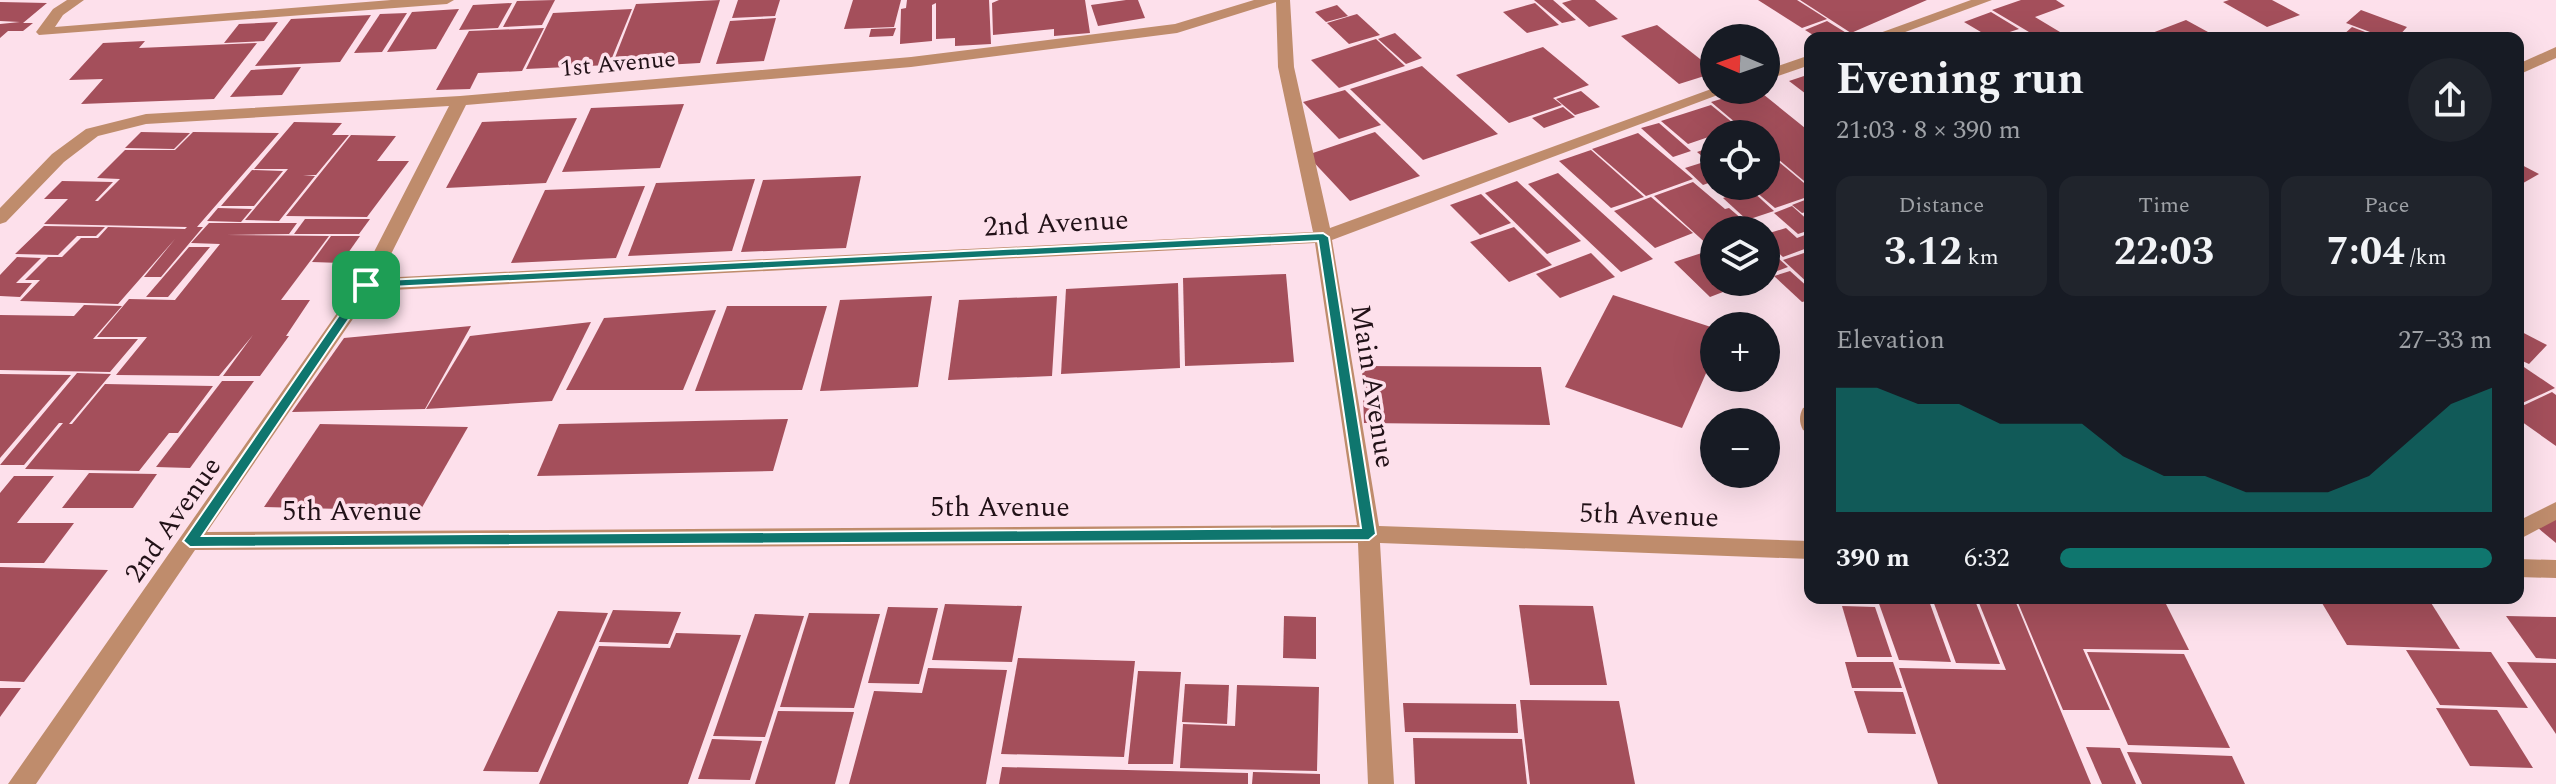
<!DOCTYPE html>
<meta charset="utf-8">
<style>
body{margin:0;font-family:Spectral,serif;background:#20242c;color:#f1f3f6;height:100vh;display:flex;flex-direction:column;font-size:30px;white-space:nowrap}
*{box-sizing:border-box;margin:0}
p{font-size:26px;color:#9ea1a6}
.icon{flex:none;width:44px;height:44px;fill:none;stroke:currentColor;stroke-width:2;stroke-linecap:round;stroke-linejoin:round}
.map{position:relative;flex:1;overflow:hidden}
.details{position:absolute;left:1804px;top:32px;width:720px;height:572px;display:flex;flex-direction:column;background:#171b24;border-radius:16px;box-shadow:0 8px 32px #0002}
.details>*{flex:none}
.needle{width:52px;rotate:272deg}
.buttons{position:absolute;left:1700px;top:24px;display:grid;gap:16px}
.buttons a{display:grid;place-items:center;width:80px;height:80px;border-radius:50%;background:#171b24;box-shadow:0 8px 32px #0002;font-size:40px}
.pin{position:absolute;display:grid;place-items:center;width:68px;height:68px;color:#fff;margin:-34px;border-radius:16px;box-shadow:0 4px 12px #0006}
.round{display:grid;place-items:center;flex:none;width:84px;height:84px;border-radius:42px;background:#20242c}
.headline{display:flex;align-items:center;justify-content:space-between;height:136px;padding:0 32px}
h1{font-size:44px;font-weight:700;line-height:60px}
.stats{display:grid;grid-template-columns:repeat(3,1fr);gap:12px;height:136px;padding:8px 32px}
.stats div{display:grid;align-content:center;border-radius:16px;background:#20242c;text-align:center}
.stats b{font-size:40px;font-weight:700}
.stats small{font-size:22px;font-weight:400}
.stats p{font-size:22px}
.chart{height:224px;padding:16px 32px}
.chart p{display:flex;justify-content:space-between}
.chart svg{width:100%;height:144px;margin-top:8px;fill:#0f766e;opacity:.7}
ul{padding:0 32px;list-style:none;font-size:26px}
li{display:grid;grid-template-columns:128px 96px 1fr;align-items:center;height:60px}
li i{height:20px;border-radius:10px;background:#0f766e}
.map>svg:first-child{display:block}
.building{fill:#a44f5b}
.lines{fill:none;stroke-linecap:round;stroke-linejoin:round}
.street{fill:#bf8c6c;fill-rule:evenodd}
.route{fill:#0f766e;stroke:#fff;stroke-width:2;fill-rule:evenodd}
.labels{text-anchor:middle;stroke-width:7;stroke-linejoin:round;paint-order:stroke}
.far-street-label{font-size:24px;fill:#211117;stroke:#fde0eb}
.street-label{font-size:28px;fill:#211117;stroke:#fde0eb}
</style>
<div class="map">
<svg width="2556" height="784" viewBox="0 0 2556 784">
<rect width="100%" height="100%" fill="#fde0eb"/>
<g class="building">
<polygon points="555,0 542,25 503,27 517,1"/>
<polygon points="720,0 700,63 611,68 636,4"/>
<polygon points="738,0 780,0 775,16 732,18"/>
<polygon points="853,0 901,0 894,27 844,29"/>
<polygon points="907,0 989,0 991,44 955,46 955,38 936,39 936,3 932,5 932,41 900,44 901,9 906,8"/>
<polygon points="999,0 1085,0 1090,33 1054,36 1054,29 993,35 992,3"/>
<polygon points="1126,0 1138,0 1145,18 1098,26 1091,5"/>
<polygon points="1534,0 1553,0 1576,20 1562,23"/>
<polygon points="1572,0 1595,0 1618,19 1589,27 1562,3"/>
<polygon points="1758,0 1797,0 1827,19 1802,28"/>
<polygon points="1800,0 1927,0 1851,33"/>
<polygon points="2021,0 2056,0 2065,6 2035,17 2070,38 2039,38 1992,10"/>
<polygon points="2229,0 2272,0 2300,15 2267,27 2223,2"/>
<polygon points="0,2 47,3 23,23 33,23 23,31 8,31 0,38 0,24 20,22 0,21"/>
<polygon points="512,3 498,28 459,30 473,5"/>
<polygon points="1535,3 1559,25 1527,33 1503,12"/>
<polygon points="1337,5 1348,16 1326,22 1315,12"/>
<polygon points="459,9 436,49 387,52 412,12"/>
<polygon points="632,9 609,65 526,69 553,13"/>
<polygon points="2361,10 2407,27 2397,38 2386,38 2346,23"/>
<polygon points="1991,12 2019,29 1991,38 1964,22"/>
<polygon points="407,13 382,52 354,53 380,14"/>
<polygon points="1357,14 1380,35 1349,44 1327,23"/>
<polygon points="371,15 340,62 255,66 291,19"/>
<polygon points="776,18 764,61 716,64 730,21"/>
<polygon points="2186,20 2219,38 2160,38 2152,33"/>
<polygon points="1827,21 1848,34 1837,38 1818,38 1805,30"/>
<polygon points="278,22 264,41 224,43 239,24"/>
<polygon points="1657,25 1714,70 1714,73 1679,84 1621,36"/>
<polygon points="2352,27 2381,38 2342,36"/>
<polygon points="544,28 522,71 478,73 470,89 436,90 469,31"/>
<polygon points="896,28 893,36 869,37 871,29"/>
<polygon points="1395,33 1422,58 1406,64 1378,39"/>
<polygon points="1376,39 1405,66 1339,88 1311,60"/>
<polygon points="145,41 139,48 257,43 214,99 81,104 103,79 69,80 103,43"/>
<polygon points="1543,47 1589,85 1553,98 1562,105 1509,123 1456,75"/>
<polygon points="1422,66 1498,134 1423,160 1350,89"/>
<polygon points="301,67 282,95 230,97 251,70"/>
<polygon points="1810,74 1810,97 1789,81"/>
<polygon points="1345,90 1381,125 1339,139 1303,102"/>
<polygon points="1751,90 1758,90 1810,132 1810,186 1766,149 1766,134 1749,134 1711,102"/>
<polygon points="1581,91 1600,107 1575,115 1556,99"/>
<polygon points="684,104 660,168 562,172 591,108"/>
<polygon points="1711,105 1738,127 1688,144 1661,121"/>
<polygon points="1563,107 1575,117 1544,128 1532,118"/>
<polygon points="577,118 546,183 446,188 482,122"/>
<polygon points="294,122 342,123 332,135 349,135 316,175 303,175 315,176 279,221 245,220 288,169 254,169"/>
<polygon points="1659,123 1691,151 1673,157 1641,128"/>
<polygon points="141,132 190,133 174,149 125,148"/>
<polygon points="193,132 279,133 197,227 203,227 161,277 144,277 175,239 118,304 20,301 40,280 25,280 48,257 62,257 81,238 98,238 108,227 185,229 187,227 44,224 68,199 44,199 62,181 113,182 95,201 98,201 120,179 97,178 125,150 175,150"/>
<polygon points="1375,132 1420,176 1350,201 1307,155"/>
<polygon points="1638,133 1693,179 1646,196 1592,149"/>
<polygon points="351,135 396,136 377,161 409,161 367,217 286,216"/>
<polygon points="1714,146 1714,166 1697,152"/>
<polygon points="1591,150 1644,197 1611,208 1559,161"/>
<polygon points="1774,158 1810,188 1810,196 1775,208 1749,186 1766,186 1766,160"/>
<polygon points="1704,162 1714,172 1714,181 1703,185 1685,168"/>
<polygon points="2518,163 2539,174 2518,186"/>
<polygon points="252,170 283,171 254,206 221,206"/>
<polygon points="1558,173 1653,259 1621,272 1528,184"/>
<polygon points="861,176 846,248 741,252 763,180"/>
<polygon points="755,179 732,251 628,256 656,183"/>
<polygon points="1517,181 1581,241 1547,254 1485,193"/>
<polygon points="1693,182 1725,209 1729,208 1749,225 1737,230 1714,230 1714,246 1710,247 1654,196"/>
<polygon points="645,186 616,258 511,263 545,190"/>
<polygon points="1750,189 1774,211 1747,220 1723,198"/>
<polygon points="1481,194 1511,223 1480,235 1450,205"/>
<polygon points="1651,197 1693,233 1655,248 1614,211"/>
<polygon points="1810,198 1810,211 1802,213 1792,205"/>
<polygon points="1792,206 1810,222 1810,230 1798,234 1774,213"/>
<polygon points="218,208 252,209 241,222 207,221"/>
<polygon points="305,219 370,219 359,234 294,234"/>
<polygon points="209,223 297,223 289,234 226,235 329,236 281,300 310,300 286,336 289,336 260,376 223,376 253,335 219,376 116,375 147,337 97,337 129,299 175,300 220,244 191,243"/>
<polygon points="44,226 105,227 96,236 77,236 58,255 15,254"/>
<polygon points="1514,227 1552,265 1509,282 1470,242"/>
<polygon points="1786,228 1797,238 1810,233 1810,247 1783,257 1766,242 1766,234"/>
<polygon points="331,236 360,236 341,263 312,262"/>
<polygon points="189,247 210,247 168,297 146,297"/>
<polygon points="1766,247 1788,267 1766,275"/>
<polygon points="1714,249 1714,282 1749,282 1710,297 1674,262"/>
<polygon points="1810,251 1810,285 1783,260"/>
<polygon points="1591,253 1615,277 1560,298 1536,274"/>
<polygon points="17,257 41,258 16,283 32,283 20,297 0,296 0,275"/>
<polygon points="1790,271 1810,289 1810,300 1802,302 1774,276"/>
<polygon points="1286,274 1294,362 1185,366 1183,278"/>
<polygon points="1178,283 1180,368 1061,374 1066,289"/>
<polygon points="1613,295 1714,328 1714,355 1682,428 1565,387"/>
<polygon points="932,296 918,387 820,391 840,300"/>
<polygon points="1057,296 1052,376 948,380 959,300"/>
<polygon points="84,305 122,306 93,339 138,339 110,372 0,370 0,315 74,316"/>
<polygon points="727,306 827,306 802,390 695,391"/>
<polygon points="716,310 683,390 566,390 604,318"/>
<polygon points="591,322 552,401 426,409 470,336"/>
<polygon points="471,326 425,409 292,412 344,338"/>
<polygon points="2518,330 2547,345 2529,364 2518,359"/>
<polygon points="2518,363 2555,388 2518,405"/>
<polygon points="1362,366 1541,367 1550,425 1364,423"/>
<polygon points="77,373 111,374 69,424 72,424 105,384 213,386 178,433 169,433 139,471 25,469 63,423 59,423 24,465 0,465"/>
<polygon points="0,374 71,375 0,458"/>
<polygon points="222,381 254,381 190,468 156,467"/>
<polygon points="2552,392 2556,395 2556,446 2518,419 2518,408"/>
<polygon points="788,419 773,471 537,476 559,424"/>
<polygon points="320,424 468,427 420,511 264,507"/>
<polygon points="89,473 157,474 133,508 62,508"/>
<polygon points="14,476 54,476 17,523 74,523 44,563 0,563 0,493"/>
<polygon points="2556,517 2556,543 2538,528"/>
<polygon points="0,567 108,570 24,682 0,681"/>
<polygon points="1877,598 1928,598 1951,662 1899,660"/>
<polygon points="1932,598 1974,598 2000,664 1956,663"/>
<polygon points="1977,598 2014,598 2091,784 1938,784 1899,668 2006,670"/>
<polygon points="2016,598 2163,598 2189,650 2083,649 2110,710 2063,710"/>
<polygon points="2319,598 2428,598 2460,649 2347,645"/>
<polygon points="945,604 1022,606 1012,662 932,660"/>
<polygon points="1519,605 1593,606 1607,685 1530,685"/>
<polygon points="1842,606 1875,607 1892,657 1857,657"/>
<polygon points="888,607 938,608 919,684 868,683"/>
<polygon points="613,610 681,612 668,644 599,642"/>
<polygon points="558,611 608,613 538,772 483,771"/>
<polygon points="809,613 880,614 854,708 780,707"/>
<polygon points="755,614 804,616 765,737 713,736"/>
<polygon points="1284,616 1316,617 1316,659 1283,658"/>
<polygon points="2506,616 2556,617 2556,659 2536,658"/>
<polygon points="676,633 741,635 688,784 539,784 599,646 670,648"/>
<polygon points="2406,650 2491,652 2528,708 2440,705"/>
<polygon points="2087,652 2184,654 2230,748 2128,745"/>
<polygon points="1018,658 1135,661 1124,757 1001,754"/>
<polygon points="1845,662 1893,662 1902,688 1852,688"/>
<polygon points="2507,662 2556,663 2556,734"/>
<polygon points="928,668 1007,670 986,784 849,784 874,691 922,693"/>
<polygon points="1138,671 1181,672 1173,764 1128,764"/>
<polygon points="1185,684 1229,685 1227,724 1182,722"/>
<polygon points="1237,685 1319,687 1317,771 1180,768 1183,724 1235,726"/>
<polygon points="0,688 21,688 0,717"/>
<polygon points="1854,691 1903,692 1916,734 1868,733"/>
<polygon points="1520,700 1619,701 1635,784 1530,784"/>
<polygon points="1403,703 1516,704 1518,733 1405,732"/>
<polygon points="2436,708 2497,710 2533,768 2470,766"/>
<polygon points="778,711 854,712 835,784 755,784"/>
<polygon points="1413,738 1522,739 1527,784 1415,784"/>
<polygon points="712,739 762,741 750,780 698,779"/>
<polygon points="2086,747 2120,748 2136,784 2102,784"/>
<polygon points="2127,752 2232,756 2245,784 2142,784"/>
<polygon points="1002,767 1248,773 1248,784 999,784"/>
<polygon points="1253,772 1320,774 1320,784 1252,784"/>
</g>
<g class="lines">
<g class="street">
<polygon points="67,0 84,0 63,15 55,27 391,0 454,0 447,4 39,35 36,32 53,9"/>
<path d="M1254,0H1290L1294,67L1330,228L1714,88L1731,90L1332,240L1379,526L1810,541V559L1380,543L1394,784H1368L1358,543L195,550L36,784H8L358,283L449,106L146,124L98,136L64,162L6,222L0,224V208L52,154L86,129L146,114L460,96L911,57L1175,24ZM1276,2L1278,67L1313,232L379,278L466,105L911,67L1177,33ZM1315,243L1357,525L207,532L372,291Z"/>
<polygon points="1971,0 1992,0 1889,38 1866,38"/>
<polygon points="2556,47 2556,58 2518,75 2518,64"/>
<polygon points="1810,55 1810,65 1766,80 1766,70"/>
<path d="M1810,406V433L1803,430C1799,423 1799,415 1803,408Z"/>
<polygon points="2556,502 2556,520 2518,540 2518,521"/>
<polygon points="2518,559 2556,560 2556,578 2518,577"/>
</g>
</g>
<path class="route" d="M1323,233L1329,237L1376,534L1369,540L190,547L183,541L362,282L366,281ZM1318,241L1361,528L202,536L370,288Z"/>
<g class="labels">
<g class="far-street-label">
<text transform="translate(618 63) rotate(-5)" y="8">1st Avenue</text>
</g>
<g class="street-label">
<text transform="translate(1056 222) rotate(-3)" y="10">2nd Avenue</text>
<text transform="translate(1374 386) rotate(81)" y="10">Main Avenue</text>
<text x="1000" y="516">5th Avenue</text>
<text x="352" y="520">5th Avenue</text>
<text transform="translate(1649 514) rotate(2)" y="10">5th Avenue</text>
<text transform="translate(172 519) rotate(-55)" y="10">2nd Avenue</text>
</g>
</g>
</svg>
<div class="buttons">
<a><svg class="needle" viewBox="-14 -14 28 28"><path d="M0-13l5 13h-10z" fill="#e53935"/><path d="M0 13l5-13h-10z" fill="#9ea1a6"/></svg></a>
<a><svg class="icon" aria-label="locate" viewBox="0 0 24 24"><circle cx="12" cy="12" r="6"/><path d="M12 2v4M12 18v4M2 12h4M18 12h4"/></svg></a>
<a><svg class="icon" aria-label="layers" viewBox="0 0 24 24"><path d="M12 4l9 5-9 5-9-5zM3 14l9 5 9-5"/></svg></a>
<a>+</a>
<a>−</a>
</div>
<div class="pin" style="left:366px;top:285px;background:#1e9e55"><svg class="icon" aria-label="arrive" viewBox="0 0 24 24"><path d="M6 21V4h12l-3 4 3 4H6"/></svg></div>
<section class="details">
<div class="headline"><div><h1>Evening run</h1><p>21:03 · 8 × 390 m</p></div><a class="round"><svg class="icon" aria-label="share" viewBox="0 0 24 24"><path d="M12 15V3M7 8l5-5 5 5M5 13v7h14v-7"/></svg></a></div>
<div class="stats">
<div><p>Distance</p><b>3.12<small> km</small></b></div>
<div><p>Time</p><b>22:03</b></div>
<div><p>Pace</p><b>7:04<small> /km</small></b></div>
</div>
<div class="chart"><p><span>Elevation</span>27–33 m</p>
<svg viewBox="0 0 160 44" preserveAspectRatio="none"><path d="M0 44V6L10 6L20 11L30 11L40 17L50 17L60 17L70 27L80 33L90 33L100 38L110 38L120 38L130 33L140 22L150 11L160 6V44z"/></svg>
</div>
<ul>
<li><b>390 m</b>6:32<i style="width:100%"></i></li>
</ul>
</section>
</div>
